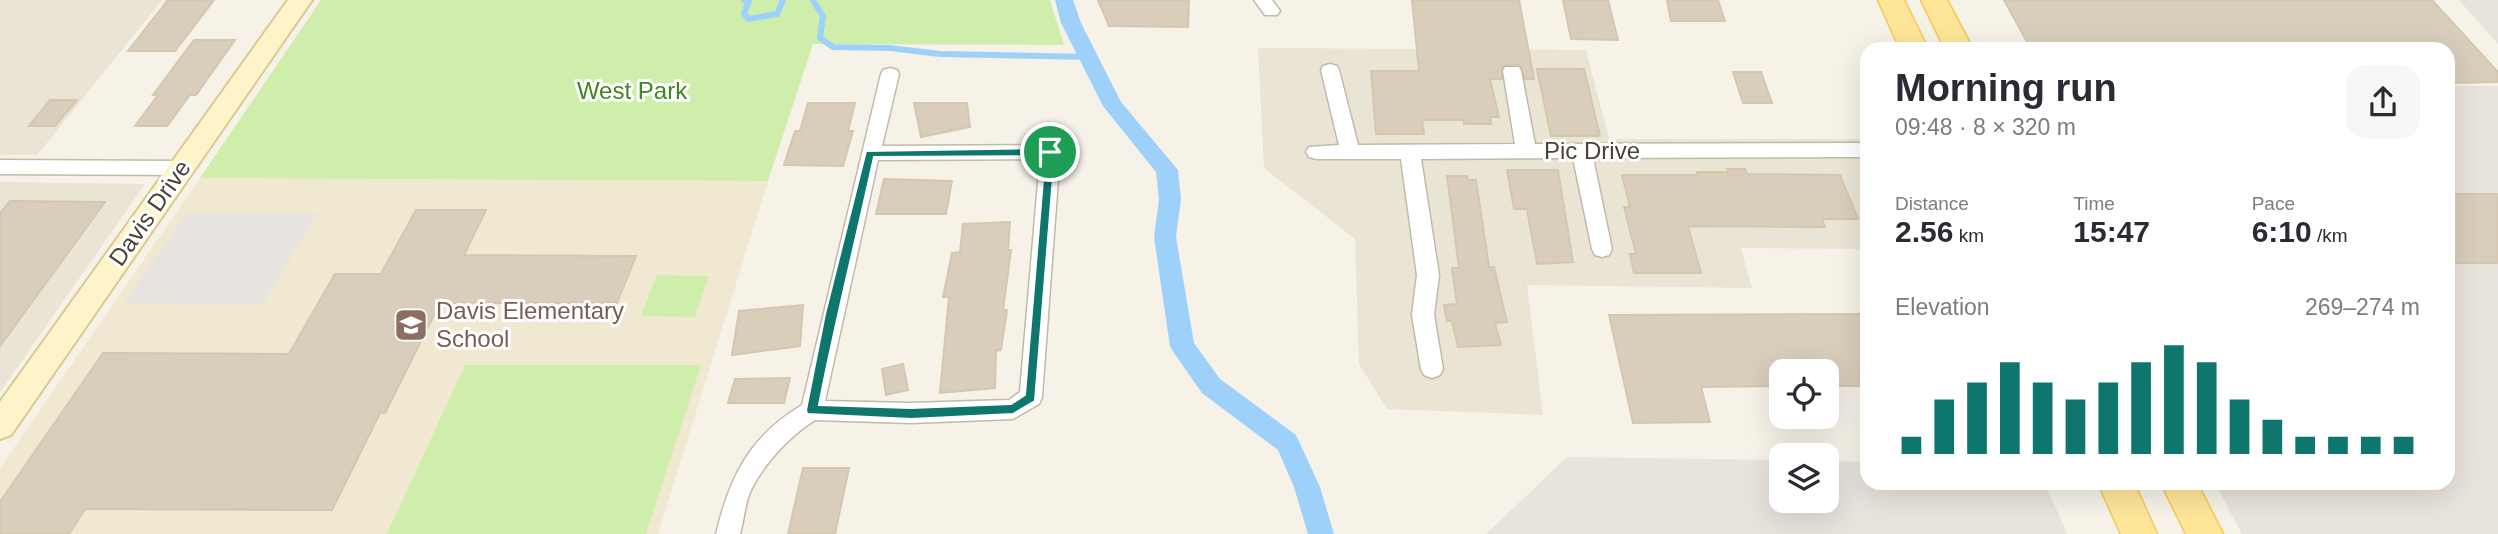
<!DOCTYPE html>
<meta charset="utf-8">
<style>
body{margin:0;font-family:Arial,sans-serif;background:#f7f7f7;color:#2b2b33;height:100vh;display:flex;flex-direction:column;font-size:26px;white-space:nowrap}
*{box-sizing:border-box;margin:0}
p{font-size:23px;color:#7c7c81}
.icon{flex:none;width:38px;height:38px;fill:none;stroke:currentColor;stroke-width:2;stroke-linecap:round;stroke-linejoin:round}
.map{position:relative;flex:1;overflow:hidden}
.side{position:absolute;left:1860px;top:42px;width:595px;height:448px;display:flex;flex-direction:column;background:#fff;border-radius:21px;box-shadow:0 7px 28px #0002}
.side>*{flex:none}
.fabs{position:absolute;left:1769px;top:359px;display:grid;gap:14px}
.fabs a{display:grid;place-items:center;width:70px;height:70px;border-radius:14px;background:#fff;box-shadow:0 7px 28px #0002;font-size:35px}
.pin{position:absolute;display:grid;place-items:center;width:60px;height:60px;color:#fff;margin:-30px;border:4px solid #fff;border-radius:50%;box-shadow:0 2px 7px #0007}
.round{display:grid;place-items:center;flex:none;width:74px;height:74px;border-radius:21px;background:#f7f7f7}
.headline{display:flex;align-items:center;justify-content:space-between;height:119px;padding:0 35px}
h1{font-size:38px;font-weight:700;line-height:52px}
.metrics{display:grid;grid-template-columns:repeat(3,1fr);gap:10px;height:119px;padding:7px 35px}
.metrics div{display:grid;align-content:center}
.metrics b{font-size:30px;font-weight:700}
.metrics small{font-size:19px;font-weight:400}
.metrics p{font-size:19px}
.chart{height:196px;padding:14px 35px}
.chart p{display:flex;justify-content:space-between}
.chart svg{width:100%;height:126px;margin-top:7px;stroke:#0f766e;stroke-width:6}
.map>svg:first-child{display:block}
.residential{fill:#eae4d5}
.industrial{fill:#e8e3dc}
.education{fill:#f0e8d0}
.green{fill:#cfeeac}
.parking{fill:#e7e4e0}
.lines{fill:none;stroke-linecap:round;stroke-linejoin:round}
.stream{stroke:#9ed1f9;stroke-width:6}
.canal{fill:#9ed1f9;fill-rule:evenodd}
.building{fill:#d9cebc;stroke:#d4c7ae;stroke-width:2}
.street-casing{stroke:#c2baa9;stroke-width:3}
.secondary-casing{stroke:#daca93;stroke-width:4}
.primary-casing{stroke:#f2c95a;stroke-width:3}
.street{fill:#fff;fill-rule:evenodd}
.secondary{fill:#fff4c9;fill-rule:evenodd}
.primary{fill:#ffe598;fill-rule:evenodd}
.route{fill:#0f766e;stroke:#fff;stroke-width:2;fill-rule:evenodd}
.labels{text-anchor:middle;stroke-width:6;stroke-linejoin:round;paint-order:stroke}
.park-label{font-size:24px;fill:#438421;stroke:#fff}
.street-label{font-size:24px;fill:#4a4335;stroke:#fff}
.education-label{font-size:24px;fill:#785e54;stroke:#fff;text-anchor:start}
</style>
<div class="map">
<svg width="2498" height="534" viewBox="0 0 2498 534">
<rect width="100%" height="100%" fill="#f6f2e8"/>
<g class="residential">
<polygon points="0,0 162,0 37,155 0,155"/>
<polygon points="1258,48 1586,50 1609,139 1867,139 1867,249 1741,248 1752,288 1527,285 1543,415 1387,409 1359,364 1355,239 1264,168"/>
<polygon points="0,182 145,184 0,392"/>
</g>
<g class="industrial">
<polygon points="2459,0 2498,0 2498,44"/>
<polygon points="2448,86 2498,86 2498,534 2242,534 2215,483 2448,483"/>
<polygon points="1567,457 1781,460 1782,500 1827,500 1827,461 1867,462 1867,483 2045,483 2067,534 1486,534"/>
</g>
<polygon class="education" points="200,178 768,181 658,534 0,534 0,468"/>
<g class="green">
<polygon points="321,0 1050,0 1064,45 813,44 768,181 200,178"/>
<polygon points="657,275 709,276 695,317 641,316"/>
<polygon points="465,365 701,365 646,534 387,534"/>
</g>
<polygon class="parking" points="186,213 317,213 263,304 124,303"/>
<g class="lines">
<g class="stream">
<polyline points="744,0 749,1 744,13 748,19 777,14 783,0"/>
<polyline points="813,0 823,16 820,38 833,47 890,48 940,54 1089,57"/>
</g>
<polygon class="canal" points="1055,0 1073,0 1081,23 1121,102 1178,170 1181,199 1176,237 1194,343 1220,379 1296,435 1320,487 1334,534 1308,534 1294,487 1278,450 1202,393 1174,353 1170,346 1154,237 1159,199 1156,172 1103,106 1061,23"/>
</g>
<g class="building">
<polygon points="168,0 214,0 175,51 128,51"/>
<polygon points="1098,0 1189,0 1188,27 1109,26"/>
<polygon points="1412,0 1519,0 1534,79 1525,79 1519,64 1503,66 1502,79 1490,79 1499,117 1490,117 1491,124 1464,124 1464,120 1422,120 1424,134 1376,134 1371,71 1419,71"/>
<polygon points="1563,0 1608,0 1618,40 1571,39"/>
<polygon points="1667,0 1718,0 1725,21 1671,21"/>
<polygon points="2004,0 2432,0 2498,72 2498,82 2448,83 2448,49 2031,49"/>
<polygon points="194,40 235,40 196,95 190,95 167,126 135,126 158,95 153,95"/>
<polygon points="1537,69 1584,69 1600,136 1551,136"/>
<polygon points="1733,72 1761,72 1772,103 1743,103"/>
<polygon points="50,100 77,100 55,126 29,126"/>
<polygon points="808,103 855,103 848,131 853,131 843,166 784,165 795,131 800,131"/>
<polygon points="914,103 967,103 970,127 921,137"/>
<polygon points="1727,169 1745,169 1747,174 1840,175 1858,219 1822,219 1825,227 1688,226 1701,273 1634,273 1630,254 1636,254 1624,207 1630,207 1622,175 1698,175 1697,172 1728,172"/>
<polygon points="1507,170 1558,170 1573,262 1537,264 1527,209 1514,209"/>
<polygon points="1447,176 1467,176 1468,180 1476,180 1489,267 1494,267 1507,322 1495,323 1501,345 1458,347 1452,321 1447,321 1444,305 1457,304 1452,268 1459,268"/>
<polygon points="884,179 952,181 946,214 876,214"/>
<rect x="2448" y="194" width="50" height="69"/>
<polygon points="10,201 105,202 0,346 0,213"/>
<polygon points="416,210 486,210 464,255 636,256 617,303 440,303 385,413 380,413 332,510 85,509 69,534 0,534 0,502 103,353 289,354 335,274 381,274"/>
<polygon points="1010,222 1008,250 1011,250 1003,310 1007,310 1001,350 996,351 995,388 940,393 949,297 943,297 952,253 960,252 963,224"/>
<polygon points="803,305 800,346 732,355 739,311"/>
<polygon points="1867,314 1867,386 1827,386 1827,371 1782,371 1782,386 1701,387 1710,422 1633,423 1609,315"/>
<polygon points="903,364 908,390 886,395 882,369"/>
<polygon points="790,378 784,403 728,403 735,379"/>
<polygon points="803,468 849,468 835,534 788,534"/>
</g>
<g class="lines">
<defs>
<g id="street">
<polygon points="1254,0 1272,0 1280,11 1277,15 1265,15"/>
<polygon points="1330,64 1337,66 1339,70 1358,145 1515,144 1503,71 1505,67 1519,67 1521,71 1535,144 1867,143 1867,157 1593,158 1612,249 1609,255 1602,257 1595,255 1592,249 1573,158 1421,159 1439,275 1434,315 1443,369 1440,375 1432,378 1424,375 1421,369 1412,315 1417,275 1401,159 1316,159 1309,157 1306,152 1309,147 1339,145 1321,70 1323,66"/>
<path d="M890,68L897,70L899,74L882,146L1050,145L1057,147L1060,152L1042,397L1039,404L1013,419L911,423L815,420C790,436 765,462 751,490C745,503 744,520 740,534H716C730,476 749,437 802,405L881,74L883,70ZM1040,159L1020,392L1009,400L911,403L825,401L878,160Z"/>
<polygon points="0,160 182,161 189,163 192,168 189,173 182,175 0,174"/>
</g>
<polygon id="secondary" points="288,0 312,0 11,435 0,439 0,402"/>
<g id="primary">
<polygon points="1878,0 1904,0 1928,49 1900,49"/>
<polygon points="1921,0 1947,0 1973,49 1945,49"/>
<polygon points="2098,483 2134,483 2157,534 2121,534"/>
<polygon points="2161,483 2197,483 2223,534 2186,534"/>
</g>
</defs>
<use href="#street" class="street-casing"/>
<use href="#secondary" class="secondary-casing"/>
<use href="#primary" class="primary-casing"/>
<use href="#street" class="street"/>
<use href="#secondary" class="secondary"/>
<use href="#primary" class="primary"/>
</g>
<path class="route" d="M1050,148L1055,152L1035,401L1013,414L911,419L807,414L806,410L825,314L866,151ZM1045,156L1025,395L1011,404L911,408L819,405C835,322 856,240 874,157Z"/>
<defs>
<symbol id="school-square" viewBox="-11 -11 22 22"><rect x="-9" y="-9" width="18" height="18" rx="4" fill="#8d6e63" stroke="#fff"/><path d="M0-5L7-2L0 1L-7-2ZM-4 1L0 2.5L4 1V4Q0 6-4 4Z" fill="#fff"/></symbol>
</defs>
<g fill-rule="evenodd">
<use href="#school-square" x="392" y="306" width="38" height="38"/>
</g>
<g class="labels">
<g class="park-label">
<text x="632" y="99">West Park</text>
</g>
<g class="street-label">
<text x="1592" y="159">Pic Drive</text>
<text transform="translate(150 213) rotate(-55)" y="8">Davis Drive</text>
</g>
<g class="education-label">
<text x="436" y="319">Davis Elementary<tspan x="436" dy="28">School</tspan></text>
</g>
</g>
</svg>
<div class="fabs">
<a><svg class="icon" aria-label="locate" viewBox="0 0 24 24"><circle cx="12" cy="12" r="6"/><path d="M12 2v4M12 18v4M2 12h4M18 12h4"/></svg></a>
<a><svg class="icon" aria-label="layers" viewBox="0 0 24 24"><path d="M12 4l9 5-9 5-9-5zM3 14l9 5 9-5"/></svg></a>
</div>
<div class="pin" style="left:1050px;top:152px;background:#1e9e55"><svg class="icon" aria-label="arrive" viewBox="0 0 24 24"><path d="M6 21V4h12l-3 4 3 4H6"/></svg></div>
<section class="side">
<div class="headline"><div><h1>Morning run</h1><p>09:48 · 8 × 320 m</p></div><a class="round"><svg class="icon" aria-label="share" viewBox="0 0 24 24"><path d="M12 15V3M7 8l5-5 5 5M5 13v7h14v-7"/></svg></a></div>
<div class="metrics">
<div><p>Distance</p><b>2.56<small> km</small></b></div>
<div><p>Time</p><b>15:47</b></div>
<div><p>Pace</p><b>6:10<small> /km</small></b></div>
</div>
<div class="chart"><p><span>Elevation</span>269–274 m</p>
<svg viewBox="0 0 160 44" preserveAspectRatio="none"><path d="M5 44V38M15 44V25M25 44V19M35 44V12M45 44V19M55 44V25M65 44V19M75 44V12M85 44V6M95 44V12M105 44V25M115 44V32M125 44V38M135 44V38M145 44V38M155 44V38"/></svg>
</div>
</section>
</div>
